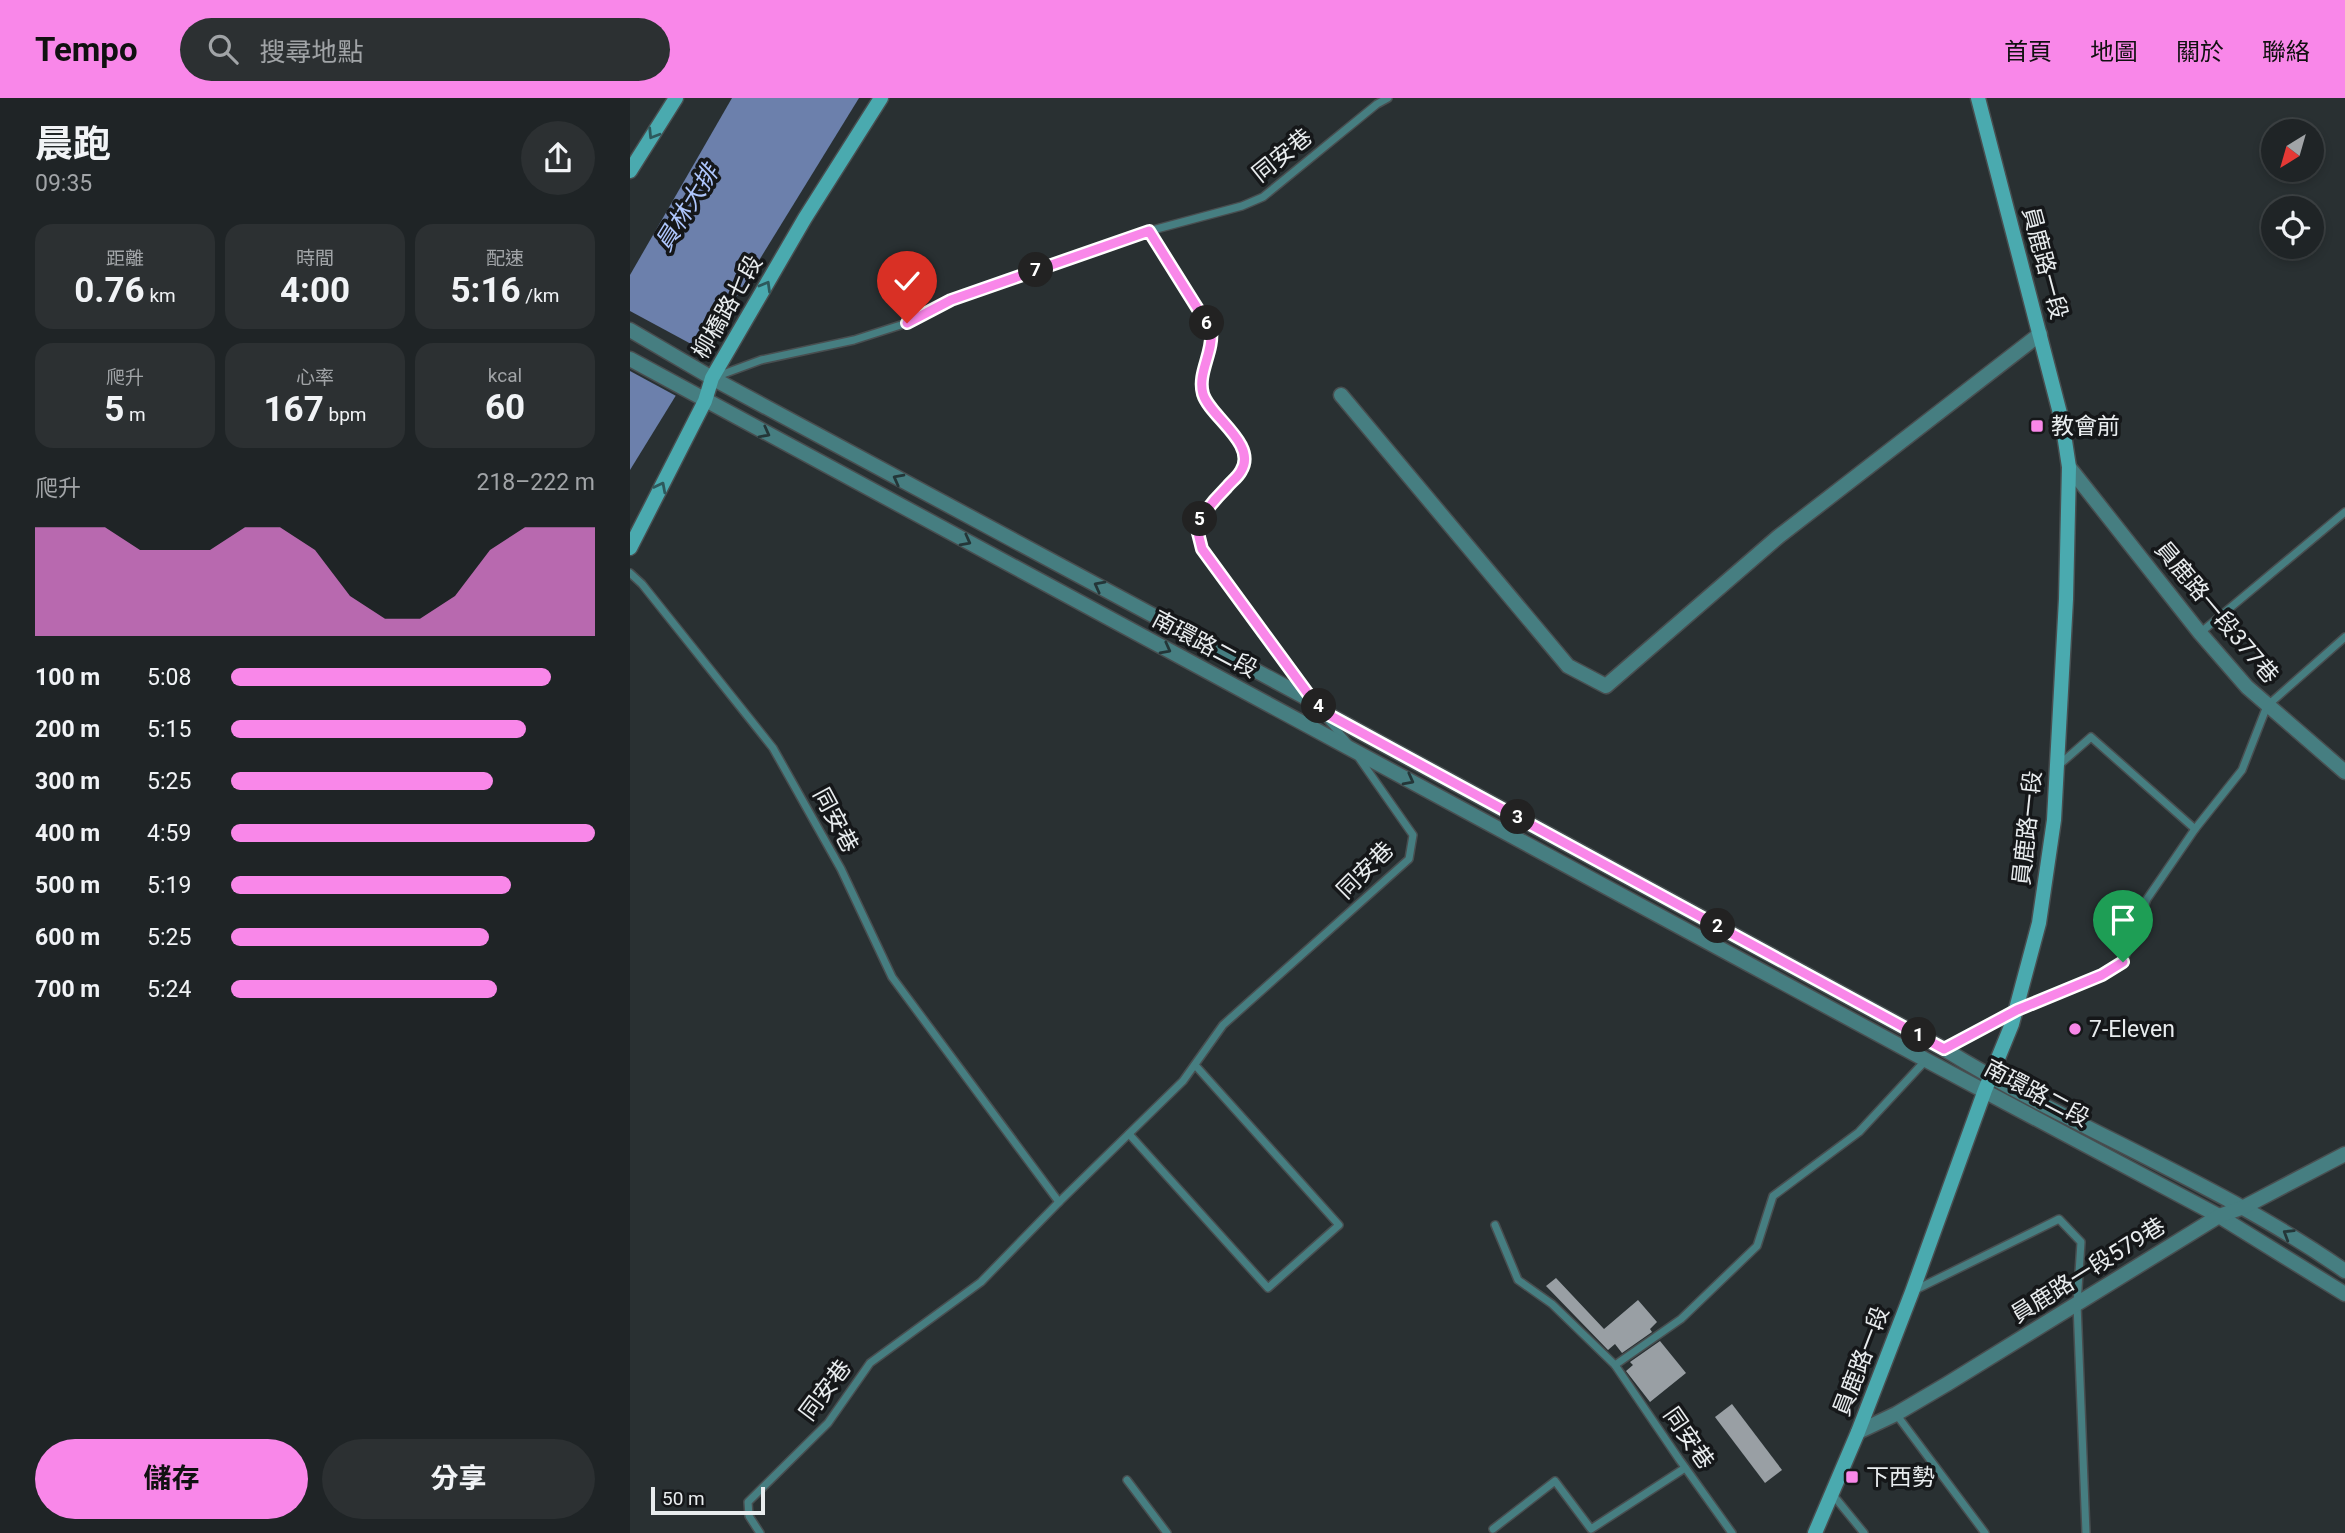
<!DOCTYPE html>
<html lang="zh-TW">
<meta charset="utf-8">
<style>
body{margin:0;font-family:Roboto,"Noto Sans TC",sans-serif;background:#2c3032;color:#f1f3f6;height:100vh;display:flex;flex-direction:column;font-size:26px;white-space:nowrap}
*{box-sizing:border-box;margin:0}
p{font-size:23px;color:#a1a4a7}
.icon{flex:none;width:38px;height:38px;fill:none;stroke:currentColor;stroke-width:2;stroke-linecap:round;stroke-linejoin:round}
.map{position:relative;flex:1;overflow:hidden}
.side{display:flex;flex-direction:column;background:#1f2426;width:630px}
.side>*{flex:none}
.needle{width:46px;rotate:217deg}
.controls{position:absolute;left:1631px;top:21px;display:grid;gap:14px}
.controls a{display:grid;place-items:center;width:63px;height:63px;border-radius:50%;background:#1f2426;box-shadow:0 4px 10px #0003,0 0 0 2px #3c4143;font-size:35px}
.scale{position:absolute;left:21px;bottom:18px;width:114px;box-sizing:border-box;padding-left:7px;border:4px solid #e8ecee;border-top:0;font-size:19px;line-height:24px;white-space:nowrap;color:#e8ecee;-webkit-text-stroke:5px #151719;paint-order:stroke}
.pin{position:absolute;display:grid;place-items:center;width:60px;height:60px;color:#fff;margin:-72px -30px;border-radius:50% 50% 50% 0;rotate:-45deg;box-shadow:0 0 7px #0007}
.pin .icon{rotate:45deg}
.km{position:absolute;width:35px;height:35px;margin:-18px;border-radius:50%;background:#222;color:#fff;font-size:19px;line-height:35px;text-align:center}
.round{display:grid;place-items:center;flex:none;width:74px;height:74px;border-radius:37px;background:#2c3032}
.head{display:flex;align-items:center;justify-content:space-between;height:119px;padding:0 35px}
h1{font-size:38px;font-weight:700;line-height:52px}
.stats{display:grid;grid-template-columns:repeat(3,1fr);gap:10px;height:119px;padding:7px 35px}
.stats div{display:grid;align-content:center;border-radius:18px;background:#2c3032;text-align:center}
.stats b{font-size:35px;font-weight:700}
.stats small{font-size:19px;font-weight:400}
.stats p{font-size:19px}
.chart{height:196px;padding:14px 35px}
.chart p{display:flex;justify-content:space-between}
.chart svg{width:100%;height:126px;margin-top:7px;fill:#f987e9;opacity:.7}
.button{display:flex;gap:14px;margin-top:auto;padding:14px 35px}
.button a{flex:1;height:80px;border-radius:42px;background:#f987e9;color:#111;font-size:28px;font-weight:700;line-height:80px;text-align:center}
.button a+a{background:#2c3032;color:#f1f3f6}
ul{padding:0 35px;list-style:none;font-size:23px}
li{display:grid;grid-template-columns:112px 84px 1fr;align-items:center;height:52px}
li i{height:18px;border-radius:9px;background:#f987e9}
header{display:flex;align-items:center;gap:42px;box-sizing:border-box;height:98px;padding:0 35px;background:#f987e9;color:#111}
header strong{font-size:33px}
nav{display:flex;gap:38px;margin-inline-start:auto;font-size:24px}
.search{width:490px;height:63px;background:#2c3032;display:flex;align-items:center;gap:18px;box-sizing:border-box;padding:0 24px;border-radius:38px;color:#a1a4a7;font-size:26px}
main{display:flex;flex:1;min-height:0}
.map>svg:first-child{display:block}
.water{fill:#6c80ac}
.pier{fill:#293032}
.building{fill:#999fa4}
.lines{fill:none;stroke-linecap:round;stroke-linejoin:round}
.service-casing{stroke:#484e50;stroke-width:10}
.minor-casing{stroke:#484e50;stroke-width:17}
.tertiary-casing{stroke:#484e50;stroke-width:17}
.secondary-casing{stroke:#484e50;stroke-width:17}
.service{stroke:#467e81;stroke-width:7}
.minor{stroke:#467e81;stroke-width:14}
.tertiary{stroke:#467e81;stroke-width:14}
.secondary{stroke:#4aaaaf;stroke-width:14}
.oneway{stroke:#2d595c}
.oneway2{stroke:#243638}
.route-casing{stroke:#fff;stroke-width:14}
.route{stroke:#f987e9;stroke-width:9}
.poi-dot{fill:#f987e9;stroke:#151719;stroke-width:2.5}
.labels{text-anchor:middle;stroke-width:7;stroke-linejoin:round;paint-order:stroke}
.street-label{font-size:23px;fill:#e8ecee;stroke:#151719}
.poi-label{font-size:23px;fill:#e8ecee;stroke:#151719;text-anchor:start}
.water-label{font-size:24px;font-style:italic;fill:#aec6fc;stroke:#151719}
</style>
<header>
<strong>Tempo</strong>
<div class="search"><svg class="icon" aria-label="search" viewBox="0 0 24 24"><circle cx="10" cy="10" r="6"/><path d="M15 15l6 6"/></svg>搜尋地點</div>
<nav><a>首頁</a><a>地圖</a><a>關於</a><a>聯絡</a></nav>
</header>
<main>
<section class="side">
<div class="head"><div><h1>晨跑</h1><p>09:35</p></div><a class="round"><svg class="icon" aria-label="share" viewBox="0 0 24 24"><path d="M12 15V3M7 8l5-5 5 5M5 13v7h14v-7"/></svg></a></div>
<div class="stats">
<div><p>距離</p><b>0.76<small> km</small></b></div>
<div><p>時間</p><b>4:00</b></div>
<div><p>配速</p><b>5:16<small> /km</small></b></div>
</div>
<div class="stats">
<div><p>爬升</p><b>5<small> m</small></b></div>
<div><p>心率</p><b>167<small> bpm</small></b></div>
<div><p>kcal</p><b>60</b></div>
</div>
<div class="chart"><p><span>爬升</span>218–222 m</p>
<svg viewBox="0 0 160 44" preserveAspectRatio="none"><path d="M0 44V6L10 6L20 6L30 14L40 14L50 14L60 6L70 6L80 14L90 30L100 38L110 38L120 30L130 14L140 6L150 6L160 6V44z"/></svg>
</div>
<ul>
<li><b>100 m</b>5:08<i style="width:88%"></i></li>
<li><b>200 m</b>5:15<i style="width:81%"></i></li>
<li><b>300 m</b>5:25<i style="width:72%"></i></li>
<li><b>400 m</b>4:59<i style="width:100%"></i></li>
<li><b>500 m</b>5:19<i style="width:77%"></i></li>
<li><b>600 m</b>5:25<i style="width:71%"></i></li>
<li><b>700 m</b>5:24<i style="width:73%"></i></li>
</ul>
<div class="button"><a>儲存</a><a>分享</a></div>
</section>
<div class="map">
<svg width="1715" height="1435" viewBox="0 0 1715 1435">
<rect width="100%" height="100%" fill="#293032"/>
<polygon class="water" points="102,0 229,0 0,372 0,177"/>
<polygon class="pier" points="0,213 76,254 48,299 0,273"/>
<g class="building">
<polygon points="926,1180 974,1231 1008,1202 1027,1224 1020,1231 1022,1234 992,1255 985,1246 978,1252 916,1188"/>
<polygon points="1030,1243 1056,1275 1020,1304 996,1273 1003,1267 1000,1264"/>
<polygon points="1102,1306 1152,1372 1135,1385 1085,1319"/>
</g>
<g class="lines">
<defs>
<g id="service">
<path d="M519,133L581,232C584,254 567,275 573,296C580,319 628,346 611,373C608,379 601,384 597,389C585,401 575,413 566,427L572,451L678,596"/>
<polyline points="85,279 131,262 224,242 277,225 321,202 519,133 612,108 633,99 747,6 758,0"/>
<polyline points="0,475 12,486 143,650 211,771 262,879 429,1104"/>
<polyline points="1570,535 1715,414"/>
<polyline points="698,622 718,645"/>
<polyline points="1429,667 1461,639 1565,731"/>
<polyline points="1314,951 1387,912 1472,877 1493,864 1517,801 1565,731 1612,672 1637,608 1715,539"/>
<polyline points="499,1036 638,1190 709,1127 565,967"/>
<polyline points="865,1127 888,1182 922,1206 985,1267 1049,1361 1102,1435"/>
<polyline points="1283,1193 1429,1121 1451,1144 1447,1206 1456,1435"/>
<polyline points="985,1267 1051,1221 1127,1148 1143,1098 1229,1034 1296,962"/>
<polyline points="1266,1316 1355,1435"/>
<polyline points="497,1382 537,1435"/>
<polyline points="1203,1397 1234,1435"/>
<polyline points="863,1431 925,1383 961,1431 1055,1370"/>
<polyline points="130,1435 119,1418 118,1404 198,1325 240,1265 351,1184 429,1104 553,983 593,927 779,761 783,737 729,660"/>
</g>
<polyline id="minor" points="711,297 938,568 976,588 1148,439 1410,236"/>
<g id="tertiary">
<path d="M0,232L82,280L684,604L699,617L1314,951C1444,1031 1589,1085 1715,1173"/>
<polyline points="0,261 1296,962 1589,1118 1715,1196"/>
<polyline points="1439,369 1570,535 1617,589 1715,674"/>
<polyline points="1228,1334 1266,1316 1317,1286 1589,1118 1614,1109 1715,1056"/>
</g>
<g id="secondary">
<polyline points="0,73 46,0"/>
<polyline points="0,450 75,303 82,280 175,120 251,0"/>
<polyline points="1185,1435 1228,1334 1282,1194 1355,992 1382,926 1409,825 1424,722 1436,501 1439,369 1432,323 1348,0"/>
</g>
</defs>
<use href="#service" class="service-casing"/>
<use href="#minor" class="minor-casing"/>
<use href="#tertiary" class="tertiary-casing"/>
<use href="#secondary" class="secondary-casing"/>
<use href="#service" class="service"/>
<use href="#minor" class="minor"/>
<use href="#tertiary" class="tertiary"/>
<use href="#secondary" class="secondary"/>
</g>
<defs><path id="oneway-chevron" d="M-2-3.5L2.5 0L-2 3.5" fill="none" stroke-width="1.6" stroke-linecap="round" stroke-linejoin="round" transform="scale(1.75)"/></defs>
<g class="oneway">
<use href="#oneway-chevron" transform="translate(23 36) rotate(122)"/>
<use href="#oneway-chevron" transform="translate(136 188) rotate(-60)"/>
<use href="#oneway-chevron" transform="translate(31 389) rotate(-63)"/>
</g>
<g class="oneway2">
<use href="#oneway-chevron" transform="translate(135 335) rotate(28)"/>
<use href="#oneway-chevron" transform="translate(268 381) rotate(-152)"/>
<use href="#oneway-chevron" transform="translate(336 443) rotate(28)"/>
<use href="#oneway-chevron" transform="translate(469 488) rotate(-152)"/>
<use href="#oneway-chevron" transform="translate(536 551) rotate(28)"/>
<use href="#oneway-chevron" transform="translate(779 682) rotate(28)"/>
<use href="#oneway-chevron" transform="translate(1658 1136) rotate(-148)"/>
</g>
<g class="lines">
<defs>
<path id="route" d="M277,225L321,202L519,133L581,232C584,254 567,275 573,296C580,319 628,346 611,373C608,379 601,384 597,389C585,401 575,413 566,427L572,451L684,604L699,617L1314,951L1387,912L1472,877L1493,864"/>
</defs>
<use href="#route" class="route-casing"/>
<use href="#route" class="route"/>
</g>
<g class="poi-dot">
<rect x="1400" y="321" width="14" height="14" rx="3.5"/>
<circle cx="1445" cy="931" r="7"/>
<rect x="1215" y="1372" width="14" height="14" rx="3.5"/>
</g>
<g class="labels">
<g class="street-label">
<text transform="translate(652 57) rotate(-39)" y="8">同安巷</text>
<text transform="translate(1415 165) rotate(75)" y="8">員鹿路一段</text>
<text transform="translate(97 209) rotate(-60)" y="8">柳橋路七段</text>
<text transform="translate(1587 514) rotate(50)" y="8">員鹿路一段377巷</text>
<text transform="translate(575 546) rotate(28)" y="8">南環路二段</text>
<text transform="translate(206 722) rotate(62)" y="8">同安巷</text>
<text transform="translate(1397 730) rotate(-84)" y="8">員鹿路一段</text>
<text transform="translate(735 772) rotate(-45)" y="8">同安巷</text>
<text transform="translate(1407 995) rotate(28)" y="8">南環路二段</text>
<text transform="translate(1458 1172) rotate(-32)" y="8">員鹿路一段579巷</text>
<text transform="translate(1231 1263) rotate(-69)" y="8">員鹿路一段</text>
<text transform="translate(195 1292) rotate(-53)" y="8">同安巷</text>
<text transform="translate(1059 1340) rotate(55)" y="8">同安巷</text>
</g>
<g class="poi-label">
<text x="1421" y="336">教會前</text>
<text x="1459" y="939">7-Eleven</text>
<text x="1236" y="1387">下西勢</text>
</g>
<g class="water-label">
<text transform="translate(57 110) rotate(-58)" y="8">員林大排</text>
</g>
</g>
</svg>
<div class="controls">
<a><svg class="needle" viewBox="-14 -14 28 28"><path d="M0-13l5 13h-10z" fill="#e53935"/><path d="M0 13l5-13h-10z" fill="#a1a4a7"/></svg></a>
<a><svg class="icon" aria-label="locate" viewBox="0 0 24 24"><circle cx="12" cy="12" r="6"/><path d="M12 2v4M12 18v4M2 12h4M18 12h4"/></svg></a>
</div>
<div class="scale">50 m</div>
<div class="pin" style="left:1493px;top:864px;background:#1e9e55"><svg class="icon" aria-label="arrive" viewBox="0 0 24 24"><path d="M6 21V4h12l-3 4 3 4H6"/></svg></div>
<div class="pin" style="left:277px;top:225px;background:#d93025"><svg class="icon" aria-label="check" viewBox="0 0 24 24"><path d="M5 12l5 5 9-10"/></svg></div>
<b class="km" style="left:1289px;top:937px">1</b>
<b class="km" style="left:1088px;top:828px">2</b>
<b class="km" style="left:888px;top:719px">3</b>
<b class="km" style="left:689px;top:608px">4</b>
<b class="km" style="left:570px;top:421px">5</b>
<b class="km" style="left:577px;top:225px">6</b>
<b class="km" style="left:406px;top:172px">7</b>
</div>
</main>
